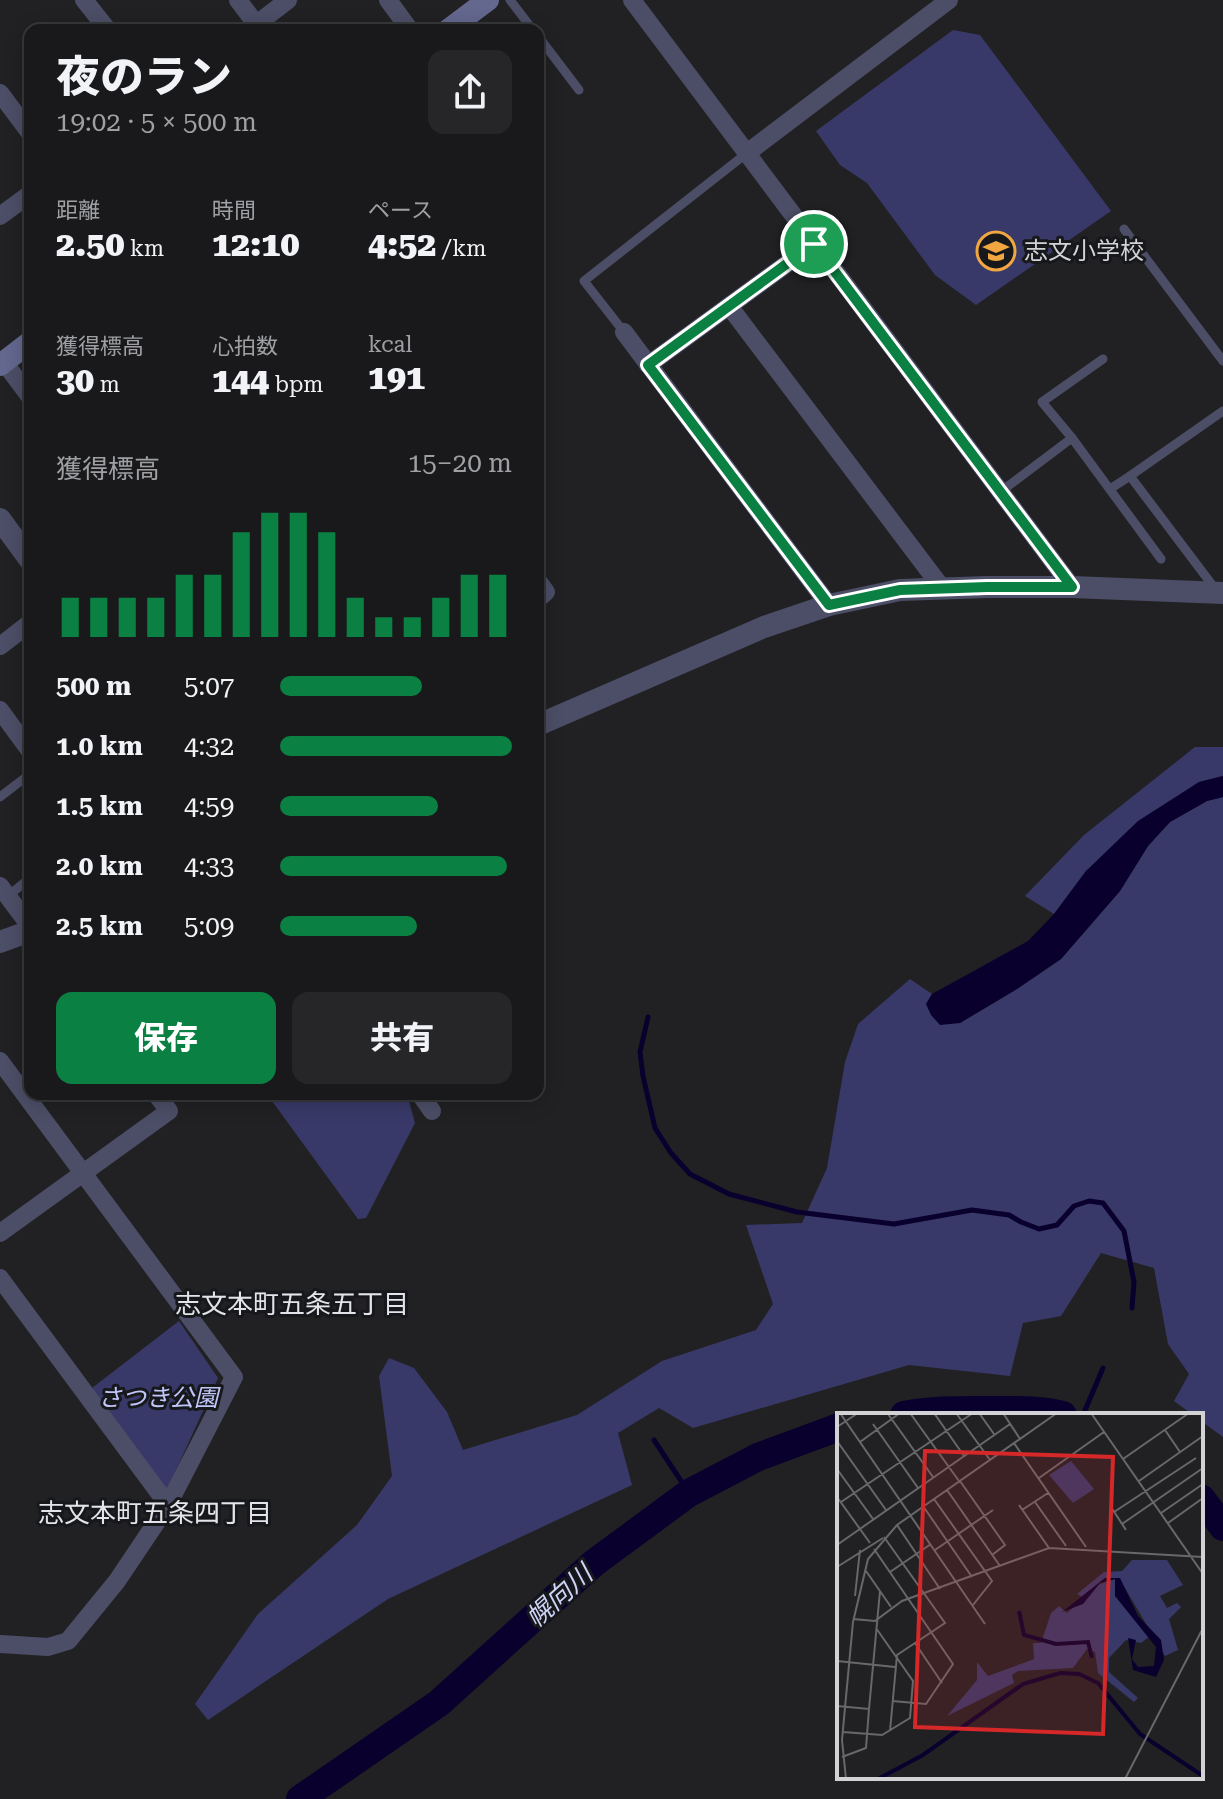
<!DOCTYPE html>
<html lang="ja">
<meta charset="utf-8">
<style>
body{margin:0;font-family:"Roboto Serif","Noto Sans JP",serif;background:#262628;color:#f1f3f6;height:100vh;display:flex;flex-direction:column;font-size:30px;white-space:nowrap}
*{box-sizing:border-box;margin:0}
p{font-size:26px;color:#9fa0a3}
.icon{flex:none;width:44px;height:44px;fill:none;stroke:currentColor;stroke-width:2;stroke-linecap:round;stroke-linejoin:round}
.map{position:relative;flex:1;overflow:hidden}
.sheet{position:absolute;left:24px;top:24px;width:520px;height:1076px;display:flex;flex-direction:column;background:#19191b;border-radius:16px;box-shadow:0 4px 20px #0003,0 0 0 2px #37383a}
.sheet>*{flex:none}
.pin{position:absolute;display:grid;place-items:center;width:68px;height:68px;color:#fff;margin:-34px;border:4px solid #fff;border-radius:50%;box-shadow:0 2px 8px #0007}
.round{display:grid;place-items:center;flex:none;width:84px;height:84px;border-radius:16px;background:#262628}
.overview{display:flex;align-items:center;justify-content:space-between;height:136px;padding:0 32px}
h1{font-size:44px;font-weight:800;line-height:60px}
.metrics{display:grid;grid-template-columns:repeat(3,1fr);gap:12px;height:136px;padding:8px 32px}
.metrics div{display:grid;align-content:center}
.metrics b{font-size:34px;font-weight:800}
.metrics small{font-size:22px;font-weight:400}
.metrics p{font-size:22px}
.chart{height:224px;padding:16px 32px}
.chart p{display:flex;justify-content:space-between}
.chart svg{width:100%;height:144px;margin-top:8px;stroke:#0b8043;stroke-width:6}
.button{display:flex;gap:16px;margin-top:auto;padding:16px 32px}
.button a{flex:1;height:92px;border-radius:16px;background:#0b8043;color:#fff;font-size:32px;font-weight:800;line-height:92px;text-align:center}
.button a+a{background:#262628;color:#f1f3f6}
ul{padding:0 32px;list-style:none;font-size:26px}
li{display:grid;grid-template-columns:128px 96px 1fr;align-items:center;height:60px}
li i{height:20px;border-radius:10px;background:#0b8043}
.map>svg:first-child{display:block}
.green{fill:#383968}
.water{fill:#09002e}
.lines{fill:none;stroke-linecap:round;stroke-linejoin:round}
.stream{stroke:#09002e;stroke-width:5}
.river{stroke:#09002e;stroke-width:28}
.service{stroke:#4c4e67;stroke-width:9}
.minor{stroke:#4c4e67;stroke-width:18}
.tertiary{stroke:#4c4e67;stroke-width:22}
.secondary{stroke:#64678e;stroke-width:22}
.route-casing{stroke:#fff;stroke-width:16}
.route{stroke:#0b8043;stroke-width:10}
.labels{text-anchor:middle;stroke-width:6;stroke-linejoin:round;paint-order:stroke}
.poi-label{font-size:24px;fill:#d3d3d5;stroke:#17181b;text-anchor:start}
.park-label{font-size:24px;font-style:italic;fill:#c1c6fa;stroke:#17181b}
.neighbourhood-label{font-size:26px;fill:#e3e4e9;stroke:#17181b}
.water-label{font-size:26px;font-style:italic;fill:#d0d4f7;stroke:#17181b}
.inset-river{fill:none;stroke:#09002e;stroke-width:4}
.inset-road{fill:none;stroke:#68686b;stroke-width:2}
.view{fill:#d62828;fill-opacity:0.15;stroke:#d62828;stroke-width:4}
.inset-edge{fill:none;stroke:#d3d3d5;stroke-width:4}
</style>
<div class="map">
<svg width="1223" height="1799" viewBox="0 0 1223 1799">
<rect width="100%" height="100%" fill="#212124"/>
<g class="green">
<polygon points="953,30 980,35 1111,211 976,305 935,275 867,183 840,165 816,131"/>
<polygon points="1195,747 1223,747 1223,776 1199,782 1086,871 1054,914 1025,896 1084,835"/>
<polygon points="1223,797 1223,1437 1201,1421 1201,1415 1193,1415 1174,1401 1189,1374 1168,1344 1154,1268 1101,1253 1061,1316 1023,1323 1010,1376 909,1365 693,1428 659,1408 618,1433 632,1485 388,1599 208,1720 195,1704 258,1614 357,1525 392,1476 379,1376 389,1358 414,1368 447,1412 463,1450 577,1415 662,1361 756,1330 773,1304 746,1225 802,1223 827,1168 845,1062 858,1024 910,979 932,994 926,1004 960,1023 1017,989 1061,959 1120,891 1148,846 1170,822 1207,801"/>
<polygon points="280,1094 407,1094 415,1123 366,1218 358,1219 272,1101"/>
<polygon points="179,1321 218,1378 167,1490 92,1388"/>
</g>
<polygon class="water" points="1223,776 1223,797 1207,801 1170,822 1148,846 1120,891 1061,959 1017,989 960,1023 940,1025 931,1015 926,1004 932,994 1028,941 1054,914 1086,871 1138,821 1199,782"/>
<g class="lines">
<g class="stream">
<polyline points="648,1017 640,1052 643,1076 655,1128 671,1153 690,1174 729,1194 797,1212 894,1224 972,1210 1009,1215 1021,1222 1039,1229 1057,1225 1074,1206 1089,1201 1103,1203 1124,1231 1134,1282 1132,1308"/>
<polyline points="1083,1415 1103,1368"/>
<polyline points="654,1440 689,1493"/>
</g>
<g class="river">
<path d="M904,1415C934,1409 963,1410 993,1410C1016,1410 1040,1409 1063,1415"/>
<polyline points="1201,1498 1223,1527"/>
<polyline points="300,1799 439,1703 594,1563 689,1493 758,1457 839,1427"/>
</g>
<g class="service">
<polyline points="510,0 533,30"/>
<polyline points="538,36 579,90"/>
<polyline points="1124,229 1223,361"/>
<polyline points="624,332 584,281 747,153"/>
<polyline points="1072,438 1042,402 1103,359"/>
<polyline points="1110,489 1130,476"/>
<polyline points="1000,492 1072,438 1161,559"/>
<polyline points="1216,590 1130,476 1223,411"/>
<polyline points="0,797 30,774"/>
<polyline points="8,896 30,878"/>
</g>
<g class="minor">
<polyline points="84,0 108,30"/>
<polyline points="238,0 256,24"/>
<polyline points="388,0 410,30"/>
<polyline points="632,0 1072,587"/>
<polyline points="249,30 288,0"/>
<polyline points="0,93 30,133"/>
<polyline points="747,153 949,0"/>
<polyline points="0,216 30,194"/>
<polyline points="729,306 942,588"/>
<polyline points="624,332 829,605"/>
<polyline points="4,362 30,397"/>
<polyline points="648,365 814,244"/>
<polyline points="538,581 546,592 538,599"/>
<polyline points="0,646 30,623"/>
<polyline points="0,710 30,751"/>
<polyline points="0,886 30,926"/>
<polyline points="0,1061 234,1377 168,1505 117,1581 68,1641 48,1647 0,1644"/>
<polyline points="420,1094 432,1111"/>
<polyline points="0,1233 169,1111 156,1094"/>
<polyline points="0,1278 168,1505"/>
</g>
<g class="tertiary">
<polyline points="0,519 30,560"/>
<polyline points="538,725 764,627 829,605 900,590 987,587 1072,587 1223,593"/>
<polyline points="0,942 30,931"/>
</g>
<g class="secondary">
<polyline points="448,30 488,0"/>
<polyline points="0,365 30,342"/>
</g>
</g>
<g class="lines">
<defs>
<polygon id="route" points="814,244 1072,587 987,587 900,590 829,605 648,365"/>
</defs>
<use href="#route" class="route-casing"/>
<use href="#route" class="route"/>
</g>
<defs>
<symbol id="school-ring" viewBox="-11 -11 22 22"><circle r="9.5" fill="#17181b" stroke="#f1a640" stroke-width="1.5"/><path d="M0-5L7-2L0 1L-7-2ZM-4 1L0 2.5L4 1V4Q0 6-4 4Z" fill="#f1a640"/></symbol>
</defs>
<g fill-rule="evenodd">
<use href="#school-ring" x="974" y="229" width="44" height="44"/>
</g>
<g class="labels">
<g class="poi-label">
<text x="1024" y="259">志文小学校</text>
</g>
<g class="park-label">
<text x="158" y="1406">さつき公園</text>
</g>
<g class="neighbourhood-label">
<text x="292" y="1313">志文本町五条五丁目</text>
<text x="155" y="1522">志文本町五条四丁目</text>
</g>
<g class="water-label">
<text transform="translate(559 1596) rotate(-42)" y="9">幌向川</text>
</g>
</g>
<g transform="translate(837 1413)">
<rect width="366" height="366" fill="#212124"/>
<path d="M234,48L257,76L236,90L212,62ZM295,147H330L346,172L323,183L330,195L340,190L344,194L332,206L341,237L328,243L282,165H268L245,184L240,181L267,159L285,158ZM278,166L285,191L313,223L304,230L289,227L272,245V259L301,285L297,289L261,260L258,239L250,236L236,255L181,258L175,262L177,270L110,303L140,267V249L151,263L197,246L196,230H204L214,200L222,193L230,200L263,171Z" fill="#383968"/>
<path d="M268,165H283L301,203L324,227L327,247L319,264L296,257L291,225L299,227L295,246L301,254L317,253L319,234L278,183V166L263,170L246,191L225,199Z" fill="#09002e"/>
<path class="inset-river" d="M182,198L187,222L219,231L251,229L255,245M41,366L86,342L186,271L223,260L242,261L261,270L303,321L366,363"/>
<path class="inset-road" d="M3,0L148,211M73,0L122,68M97,0L127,43M119,0L153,47M142,0L157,21M166,0L183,26M254,0L366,161M51,1L96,64M36,11L81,75M0,14L21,0M328,17L343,39M0,28L49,97M23,29L63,0M177,30L249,134M286,46L352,0M0,56L36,106M202,65L267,19M123,68L168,132L155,142M302,68L366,23M110,77L163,153M0,84L33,130M97,86L155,168L136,192M4,89L136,0M198,89L229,133M182,92L212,135M86,93L135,164M274,94L289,117M185,97L211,80M277,99L359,45M324,100L366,71M331,110L366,85M285,111L366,55M60,112L103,176M47,124L108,210L60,242L53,318M0,132L173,11M37,136L116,251L89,291L55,288M98,137L156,97M0,154L46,125M29,158L54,194M53,159L94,131M18,183L23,137M16,206L38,208L65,188L212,135L366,144M78,230L105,270M0,248L58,254M0,293L32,296L43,178M6,319L45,322L73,305L76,268L39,215M5,344L29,335L32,296M9,366L5,327L16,209L31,146L60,112L220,0M288,366L366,215"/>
<path class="view" d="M88,38L276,44L266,321L78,314Z"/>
<rect width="366" height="366" class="inset-edge"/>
</g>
</svg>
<div class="pin" style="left:814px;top:244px;background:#1e9e55"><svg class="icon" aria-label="arrive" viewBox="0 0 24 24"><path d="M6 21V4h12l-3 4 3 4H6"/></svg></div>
<section class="sheet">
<div class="overview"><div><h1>夜のラン</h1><p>19:02 · 5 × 500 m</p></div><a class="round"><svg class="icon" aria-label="share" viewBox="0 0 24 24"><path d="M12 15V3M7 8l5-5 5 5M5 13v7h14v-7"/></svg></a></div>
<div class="metrics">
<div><p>距離</p><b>2.50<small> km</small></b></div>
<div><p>時間</p><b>12:10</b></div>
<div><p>ペース</p><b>4:52<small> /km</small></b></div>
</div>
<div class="metrics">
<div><p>獲得標高</p><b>30<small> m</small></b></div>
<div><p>心拍数</p><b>144<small> bpm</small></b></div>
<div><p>kcal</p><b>191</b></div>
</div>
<div class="chart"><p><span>獲得標高</span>15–20 m</p>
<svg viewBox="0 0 160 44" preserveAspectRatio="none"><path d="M5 44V32M15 44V32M25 44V32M35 44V32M45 44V25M55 44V25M65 44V12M75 44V6M85 44V6M95 44V12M105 44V32M115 44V38M125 44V38M135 44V32M145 44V25M155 44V25"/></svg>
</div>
<ul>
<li><b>500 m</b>5:07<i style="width:61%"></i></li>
<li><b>1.0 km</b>4:32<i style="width:100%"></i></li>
<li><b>1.5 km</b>4:59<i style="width:68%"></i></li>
<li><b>2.0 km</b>4:33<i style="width:98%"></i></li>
<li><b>2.5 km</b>5:09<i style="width:59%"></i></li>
</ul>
<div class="button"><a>保存</a><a>共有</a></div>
</section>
</div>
